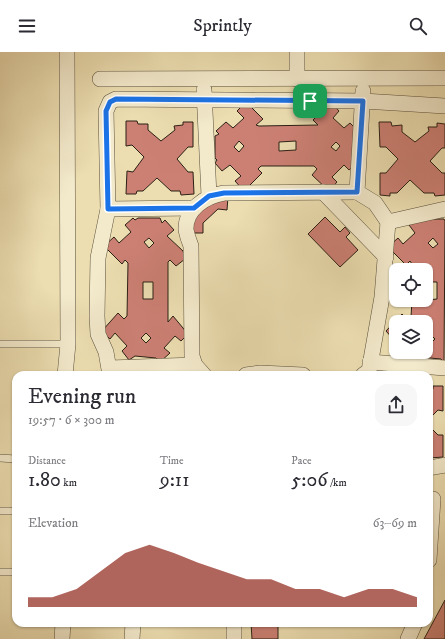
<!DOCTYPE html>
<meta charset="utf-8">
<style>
body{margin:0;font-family:"IM FELL DW Pica",serif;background:#f7f7f7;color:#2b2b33;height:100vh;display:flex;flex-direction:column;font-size:15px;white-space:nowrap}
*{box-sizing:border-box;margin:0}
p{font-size:13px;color:#7c7c81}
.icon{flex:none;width:22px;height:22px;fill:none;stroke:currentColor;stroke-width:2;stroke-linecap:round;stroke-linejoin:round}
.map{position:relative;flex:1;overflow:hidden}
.side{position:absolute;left:12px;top:319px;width:421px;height:256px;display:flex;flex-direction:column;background:#fff;border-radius:12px;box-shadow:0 1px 3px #0004}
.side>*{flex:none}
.fabs{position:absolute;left:389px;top:211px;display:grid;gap:8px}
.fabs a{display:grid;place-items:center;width:44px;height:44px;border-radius:8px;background:#fff;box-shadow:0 1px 3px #0004;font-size:20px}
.pin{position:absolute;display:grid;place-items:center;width:34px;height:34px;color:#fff;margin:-17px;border-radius:8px;box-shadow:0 2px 6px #0006}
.round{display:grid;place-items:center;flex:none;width:42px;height:42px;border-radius:12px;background:#f7f7f7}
.summary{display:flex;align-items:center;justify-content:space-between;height:68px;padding:0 16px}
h1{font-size:22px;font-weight:600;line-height:30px}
.stats{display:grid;grid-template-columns:repeat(3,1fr);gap:6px;height:68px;padding:4px 16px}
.stats div{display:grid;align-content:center}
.stats b{font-size:20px;font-weight:600}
.stats small{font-size:11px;font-weight:400}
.stats p{font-size:11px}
.chart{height:112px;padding:8px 16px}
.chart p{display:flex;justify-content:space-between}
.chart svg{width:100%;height:72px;margin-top:4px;fill:#8f2418;opacity:.7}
header{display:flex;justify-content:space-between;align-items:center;height:52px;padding:0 16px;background:#fff;font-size:18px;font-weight:600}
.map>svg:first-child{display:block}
.building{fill:#cc8074;stroke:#2b2015;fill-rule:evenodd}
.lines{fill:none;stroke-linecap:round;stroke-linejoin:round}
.service-casing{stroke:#5b503c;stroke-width:8}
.minor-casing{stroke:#5b503c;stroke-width:16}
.service{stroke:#f3eacc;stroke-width:7}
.minor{stroke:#f3eacc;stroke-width:15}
.route-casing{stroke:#fff;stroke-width:8}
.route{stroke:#1a73e8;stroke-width:5}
</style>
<header><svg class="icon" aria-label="menu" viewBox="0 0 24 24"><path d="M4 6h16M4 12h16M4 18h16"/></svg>Sprintly<svg class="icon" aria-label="search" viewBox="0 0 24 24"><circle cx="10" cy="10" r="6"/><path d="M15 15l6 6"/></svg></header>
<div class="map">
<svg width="445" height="587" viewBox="0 0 445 587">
<rect width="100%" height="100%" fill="#ecdeb1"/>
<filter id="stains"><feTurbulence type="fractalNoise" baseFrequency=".005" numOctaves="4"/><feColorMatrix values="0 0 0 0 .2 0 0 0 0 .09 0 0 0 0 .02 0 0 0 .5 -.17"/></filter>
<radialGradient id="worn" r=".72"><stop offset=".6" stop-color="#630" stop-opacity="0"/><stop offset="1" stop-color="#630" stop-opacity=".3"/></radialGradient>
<g class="building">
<path d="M246,50L263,67L256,73L259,74L318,73L313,68L331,50L339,59L333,66L344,76L350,71L359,80L358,110L349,118L344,113L332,125L337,130L329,139L312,123L317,117L314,114H261L258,117L262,121L244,139L235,129L241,124L230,113L222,119L215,111L217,108L215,106V84L219,82L216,79L226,70L233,76L244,66L237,59ZM239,89L244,94L239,100L234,95ZM296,89V98L279,99V90ZM336,90L340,94L336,99L331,95Z"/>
<polygon points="126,69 137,69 138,72 148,72 148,78 161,89 175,78 174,74 183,73 183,70 193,70 193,95 188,95 177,107 188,120 193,120 194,142 181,143 180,139 171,139 157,126 143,139 137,139 136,142 126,142 127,119 133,120 144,105 132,93 126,94"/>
<polygon points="379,70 391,70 392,74 402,73 402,80 415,90 429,79 428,75 437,75 437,71 445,72 445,96 442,96 430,109 442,121 445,121 445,143 435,144 434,141 424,141 410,128 397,141 390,141 390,144 380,143 380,121 386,121 398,107 386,95 380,95"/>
<polygon points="228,145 227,158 218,157 203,171 203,181 192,181 192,167 212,146"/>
<polygon points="325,165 340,180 345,175 350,181 346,185 358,198 340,215 308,182"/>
<path d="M133,166L135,168L138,166H160L162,171L165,168L174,178L167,184L183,199L185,207L176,214L170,208L168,210V270L173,264L188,282L181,289L175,284L164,296L170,301L160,310L156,306L135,304L129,308L122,299L127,294L115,281L110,287L102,279L118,261L124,267L127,264L128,211L125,208L122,212L104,194L114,185L119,191L131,180L125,173ZM149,186L154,191L149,196L144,190ZM143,230H153V247H143ZM146,281L151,286L146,291L141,286Z"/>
<path d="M417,167H444L445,169L444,311L441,307L419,305L413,309L406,300H426V287L430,292L435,287L430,282L426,286V270H396V286L394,288L386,279L402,262L408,268L411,265L412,248H426V218H412V212L410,209L406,213L388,195L398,186L403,192L415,181L409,173ZM433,186L438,192L433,196L428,191ZM427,230H437V247L427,248Z"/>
<polygon points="433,334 443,334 443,359 438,358 429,367 429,337 433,337"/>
<polygon points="429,374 438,383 443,383 443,405 430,406"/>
<polygon points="445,548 445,587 424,587"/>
<polygon points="251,571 278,571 278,587 252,587"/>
</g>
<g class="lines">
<defs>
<g id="service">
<polyline points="0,292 68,292"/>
<polyline points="0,406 16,407"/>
<polyline points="0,459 16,459"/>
<polyline points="0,520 16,520"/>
</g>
<g id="minor">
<polyline points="100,27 445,26"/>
<polyline points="297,27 297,0"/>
<polyline points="204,38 209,144"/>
<polyline points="363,39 357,140 375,151 388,170 445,157"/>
<polyline points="323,140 386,205"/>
<polyline points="194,156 108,157 106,59 110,50 116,47 363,49 445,54"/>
<polyline points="108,157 98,206 97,264 98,282 106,300 110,323"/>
<polyline points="370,310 445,316"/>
<polyline points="110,316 195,313"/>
<polyline points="65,323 68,292 67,0"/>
<path d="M204,323L195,313L192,304L191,194C189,189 187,183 186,178C185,157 206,144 224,141L357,140"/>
<polyline points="246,323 260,321 303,323"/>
<polyline points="363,323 369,319 382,245 388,170"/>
<polyline points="429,416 445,413"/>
<polyline points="429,508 433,447"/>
<polyline points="234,571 234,587"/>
<polyline points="62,587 63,571"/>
<polyline points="132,587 133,571"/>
<polyline points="408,587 415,571"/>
</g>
</defs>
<use href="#service" class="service-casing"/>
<use href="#minor" class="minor-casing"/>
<use href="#service" class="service"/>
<use href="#minor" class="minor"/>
</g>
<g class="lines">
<defs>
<polygon id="route" points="116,47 363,49 357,140 224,141 209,144 194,156 108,157 106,59 110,50"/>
</defs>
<use href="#route" class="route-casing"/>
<use href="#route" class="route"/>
</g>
<rect width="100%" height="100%" filter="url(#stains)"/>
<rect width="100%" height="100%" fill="url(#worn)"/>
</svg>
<div class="fabs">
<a><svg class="icon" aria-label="locate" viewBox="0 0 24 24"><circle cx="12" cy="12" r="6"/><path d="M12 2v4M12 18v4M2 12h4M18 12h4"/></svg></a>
<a><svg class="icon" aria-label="layers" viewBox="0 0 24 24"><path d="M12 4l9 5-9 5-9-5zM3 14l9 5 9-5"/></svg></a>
</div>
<div class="pin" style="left:310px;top:49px;background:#1e9e55"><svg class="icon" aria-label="arrive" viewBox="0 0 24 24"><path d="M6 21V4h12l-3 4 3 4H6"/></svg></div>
<section class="side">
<div class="summary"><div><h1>Evening run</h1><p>19:57 · 6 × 300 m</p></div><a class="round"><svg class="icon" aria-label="share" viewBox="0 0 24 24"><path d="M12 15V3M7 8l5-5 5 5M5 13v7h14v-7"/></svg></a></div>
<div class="stats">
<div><p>Distance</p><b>1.80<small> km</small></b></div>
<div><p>Time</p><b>9:11</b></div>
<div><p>Pace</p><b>5:06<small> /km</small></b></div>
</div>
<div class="chart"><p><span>Elevation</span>63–69 m</p>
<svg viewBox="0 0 160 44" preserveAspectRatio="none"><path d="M0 44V38L10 38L20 33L30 22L40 11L50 6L60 11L70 17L80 22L90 27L100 27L110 33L120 33L130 38L140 33L150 33L160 38V44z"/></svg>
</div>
</section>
</div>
